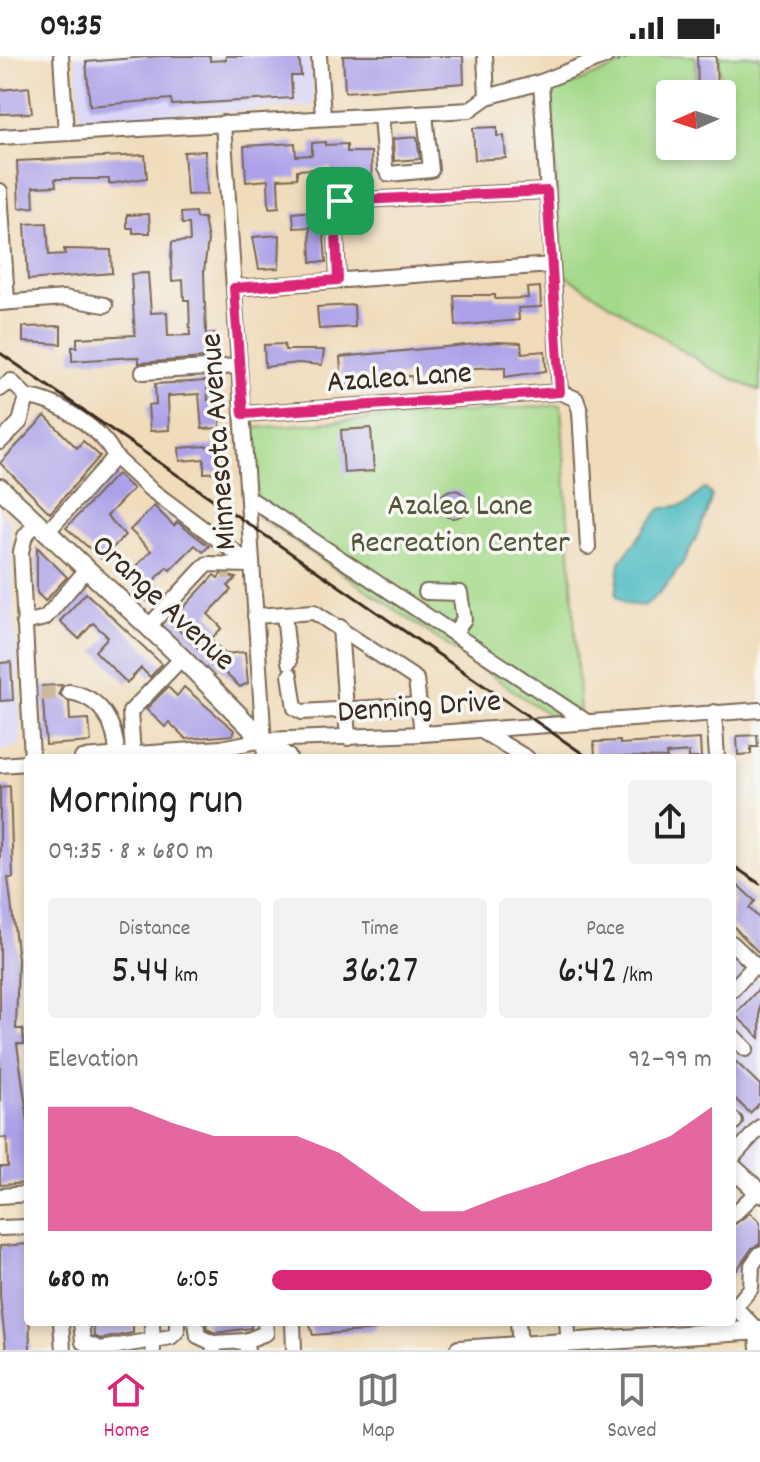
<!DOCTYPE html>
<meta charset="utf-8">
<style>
body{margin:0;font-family:Dekko,sans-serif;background:#f2f2f2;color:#222;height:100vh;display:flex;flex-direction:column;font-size:30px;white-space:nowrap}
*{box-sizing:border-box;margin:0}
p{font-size:26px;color:#767676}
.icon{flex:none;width:44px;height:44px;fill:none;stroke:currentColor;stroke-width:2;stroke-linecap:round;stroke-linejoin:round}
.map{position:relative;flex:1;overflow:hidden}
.details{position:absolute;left:24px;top:698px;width:712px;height:572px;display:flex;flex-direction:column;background:#fff;border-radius:8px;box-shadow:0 4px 12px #0003}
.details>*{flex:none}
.needle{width:52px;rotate:267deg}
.fabs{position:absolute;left:656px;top:24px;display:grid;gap:16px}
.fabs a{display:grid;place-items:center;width:80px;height:80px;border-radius:8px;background:#fff;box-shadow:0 4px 12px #0003;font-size:40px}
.pin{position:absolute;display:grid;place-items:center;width:68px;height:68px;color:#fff;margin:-34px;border-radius:16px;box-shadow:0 4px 12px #0006}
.round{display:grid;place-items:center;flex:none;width:84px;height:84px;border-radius:8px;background:#f2f2f2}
.summary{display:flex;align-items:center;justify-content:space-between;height:136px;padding:0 24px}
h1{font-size:44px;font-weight:600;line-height:60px}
.stats{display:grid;grid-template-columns:repeat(3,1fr);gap:12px;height:136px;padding:8px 24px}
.stats div{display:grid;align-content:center;border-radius:8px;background:#f2f2f2;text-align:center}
.stats b{font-size:40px;font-weight:600}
.stats small{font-size:22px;font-weight:400}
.stats p{font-size:22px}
.chart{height:224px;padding:16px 24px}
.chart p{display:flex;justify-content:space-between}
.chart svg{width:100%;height:144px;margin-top:8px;fill:#db2777;opacity:.7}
ul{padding:0 24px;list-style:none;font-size:26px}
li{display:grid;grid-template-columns:128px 96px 1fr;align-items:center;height:60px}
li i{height:20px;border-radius:10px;background:#db2777}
.status{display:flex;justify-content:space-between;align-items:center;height:56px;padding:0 40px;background:#fff;direction:ltr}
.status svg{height:22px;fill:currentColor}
.menu{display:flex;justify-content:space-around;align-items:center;height:112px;border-top:2px solid #e0e0e0;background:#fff;font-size:22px;color:#767676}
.menu a{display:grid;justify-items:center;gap:4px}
.menu .on{color:#db2777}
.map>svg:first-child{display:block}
.built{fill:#dad6f7}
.green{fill:#a4d989;stroke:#708254;stroke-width:2;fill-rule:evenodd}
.water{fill:#4bbac1;stroke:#437270;stroke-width:2}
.building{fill:#aca1e8}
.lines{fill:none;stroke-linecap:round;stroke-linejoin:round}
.minor-tunnel{stroke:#ccb89b;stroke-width:14;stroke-dasharray:14 7;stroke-linecap:butt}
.minor-casing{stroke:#7a6855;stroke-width:18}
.major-casing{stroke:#7a6855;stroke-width:22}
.path{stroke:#7a6855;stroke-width:2;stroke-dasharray:2 6;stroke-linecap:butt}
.minor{stroke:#fff;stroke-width:14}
.major{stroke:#fff;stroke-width:18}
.rail{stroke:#3b2a1e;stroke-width:3}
.route-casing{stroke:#fff;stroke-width:16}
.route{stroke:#db2777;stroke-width:10}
.labels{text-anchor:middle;stroke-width:7;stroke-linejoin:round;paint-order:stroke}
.street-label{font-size:32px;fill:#3b2a1e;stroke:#f6f6f2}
.park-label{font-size:32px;fill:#555639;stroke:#f6f6f2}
</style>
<div class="status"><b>09:35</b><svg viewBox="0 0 49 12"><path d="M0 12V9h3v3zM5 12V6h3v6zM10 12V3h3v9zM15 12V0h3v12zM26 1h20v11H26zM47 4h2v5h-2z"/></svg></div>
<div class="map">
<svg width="760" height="1294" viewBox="0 0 760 1294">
<rect width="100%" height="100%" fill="#f6f6f2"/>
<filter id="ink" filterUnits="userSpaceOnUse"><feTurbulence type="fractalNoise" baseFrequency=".0125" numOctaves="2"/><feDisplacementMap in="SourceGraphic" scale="16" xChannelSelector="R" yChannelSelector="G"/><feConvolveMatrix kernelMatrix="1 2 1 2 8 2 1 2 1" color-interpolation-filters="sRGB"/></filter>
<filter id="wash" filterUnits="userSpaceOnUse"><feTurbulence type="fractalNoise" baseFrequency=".006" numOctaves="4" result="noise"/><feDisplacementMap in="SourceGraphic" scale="32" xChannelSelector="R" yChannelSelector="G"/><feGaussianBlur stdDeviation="1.8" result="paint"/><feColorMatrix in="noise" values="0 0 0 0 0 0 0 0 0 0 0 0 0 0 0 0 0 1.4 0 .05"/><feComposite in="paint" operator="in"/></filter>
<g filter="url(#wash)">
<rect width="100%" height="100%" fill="#f0dbba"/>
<g class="built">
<polygon points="76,0 310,0 314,50 81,64"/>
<polygon points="0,456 9,464 21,677 19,690 0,694"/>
<polygon points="732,899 760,925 760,1121 732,1095"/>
</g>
<g class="green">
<path d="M643,0H695L698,37L721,36L719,0H760V335L715,315L563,218L551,37ZM722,38V90H670V38Z"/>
<polygon points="561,349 580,658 549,659 258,460 252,372"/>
</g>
<path class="water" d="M705,432L712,440C700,480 678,525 644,550L626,548L616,539L620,506L660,453L687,448Z"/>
<g id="blocks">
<g class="building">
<polygon points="160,0 210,0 210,5 226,4 226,0 299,0 301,20 291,20 292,42 172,49 171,43 90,50 86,6"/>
<polygon points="343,0 463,0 464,27 345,36"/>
<polygon points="697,0 716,0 717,34 698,35"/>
<polygon points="29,31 32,57 0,58 0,34"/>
<polygon points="497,71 497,80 504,80 506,102 475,104 473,72"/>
<polygon points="417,81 420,103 394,105 393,83"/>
<polygon points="325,86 325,89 347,88 347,96 371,96 372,133 356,133 356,124 331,125 331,112 297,114 297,122 278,123 279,151 269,152 268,124 246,126 244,90 295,87 296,100 312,99 312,87"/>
<polygon points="205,95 207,138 187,139 184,96"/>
<polygon points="145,99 147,122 109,128 109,123 55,123 56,130 33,131 34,151 19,152 17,105"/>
<polygon points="322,154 326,206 311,206 310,171 294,172 293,157"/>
<polygon points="195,156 196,162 204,162 208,184 204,215 206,278 215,277 216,301 139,307 139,302 134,301 72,305 72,291 77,291 77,282 135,279 131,218 148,217 151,257 167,256 168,280 190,279 189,244 184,244 183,224 172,225 171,205 172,186 190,185 189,168 182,168 181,157"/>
<polygon points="149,158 150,177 133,177 133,172 127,172 127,159"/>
<polygon points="47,167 49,199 65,198 64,193 111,194 112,217 28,224 25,168"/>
<polygon points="280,179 279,212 259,213 253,181"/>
<polygon points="540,231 541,251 518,252 519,264 456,270 454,239 495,239 495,243 528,242 527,232"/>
<polygon points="354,249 355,271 319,273 317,251"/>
<polygon points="61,270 61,288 23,286 23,271"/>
<polygon points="498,286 521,287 522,297 545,295 546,315 505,321 505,311 476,312 453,314 453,325 442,325 441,318 425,319 425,326 413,327 412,320 383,321 383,327 342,329 340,301"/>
<polygon points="284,288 285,294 324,294 322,309 298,307 265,311 264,289"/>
<polygon points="207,325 208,344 220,344 220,372 202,373 199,338 168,340 169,374 150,375 148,349 156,348 155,328"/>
<polygon points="45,360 77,392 83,385 100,400 50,457 0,407"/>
<polygon points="371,372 374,415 344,417 341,374"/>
<polygon points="222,389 224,416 204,417 204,403 180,405 179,392"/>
<polygon points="117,418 133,433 107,460 125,479 102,503 66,472"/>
<circle cx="453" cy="448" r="14"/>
<polygon points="154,450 174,470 177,466 209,490 203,496 195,489 170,514 167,511 152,527 159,535 148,546 125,522 151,495 130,474"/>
<polygon points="37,491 67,521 45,545 37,537"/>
<polygon points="221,518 236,522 228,530 231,534 208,558 222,572 211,583 225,598 245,596 248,627 240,631 170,566 214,519 218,522"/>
<polygon points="86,537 162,608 150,621 141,612 127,627 95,595 108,581 93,567 79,583 60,565"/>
<polygon points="11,606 13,644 0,645 0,607"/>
<polygon points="62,629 59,638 69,646 70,664 89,663 91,686 46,689 42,630"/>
<polygon points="168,631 177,640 184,631 234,674 232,679 186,683 169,666 165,671 146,653"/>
<polygon points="757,679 758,691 751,691 751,698 738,699 737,680"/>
<polygon points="700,683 701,702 689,702 689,696 666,698 667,702 595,700 594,686 620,685 620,688"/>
<polygon points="10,730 13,822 8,822 18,903 16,973 23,973 24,988 17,988 28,1065 28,1127 0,1129 0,1111 8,1111 7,1082 0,1082 0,731"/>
<polygon points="732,824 755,845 749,852 760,863 760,898 732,869 732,850 736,846 732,842"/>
<polygon points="760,931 760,982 735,959"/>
<polygon points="732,1002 760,1029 760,1047 750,1057 732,1040"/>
<polygon points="750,1157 760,1166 760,1188 752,1192 732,1221 732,1170"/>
<polygon points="28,1188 30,1294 6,1294 0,1240 0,1190"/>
<polygon points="93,1266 133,1266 133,1277 101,1283 94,1280"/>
<polygon points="206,1266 251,1266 251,1272 215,1277 207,1273"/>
<polygon points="309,1266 375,1266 376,1274 313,1279"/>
</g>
</g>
</g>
<g filter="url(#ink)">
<use href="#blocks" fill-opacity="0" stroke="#7a6855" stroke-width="2"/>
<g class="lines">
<g class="minor-tunnel">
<polyline points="222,516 231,516"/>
<polyline points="41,638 69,636"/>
</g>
<defs>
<g id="minor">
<polyline points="61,0 66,77"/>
<polyline points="319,0 323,61"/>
<polyline points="485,0 487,41"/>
<polyline points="541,26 560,336"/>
<polyline points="381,60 385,112 389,118 431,114 425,58"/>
<polyline points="223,67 265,702"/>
<polyline points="0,81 469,54 487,41 541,26 606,0"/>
<polyline points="0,135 7,245"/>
<polyline points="338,224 335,154 340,145 547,135"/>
<polyline points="234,232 552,209"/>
<polyline points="0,247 64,242 105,249"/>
<polyline points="143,316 239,310"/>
<polyline points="0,333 11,325 27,341 20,366 0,386"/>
<path d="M27,341C56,344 103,373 115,401L47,476"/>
<polyline points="243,358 560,336 576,343 580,355 588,491"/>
<polyline points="115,401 150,433 240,500 251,502"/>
<polyline points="249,442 584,664"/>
<polyline points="426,536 460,537 464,563 454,578"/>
<polyline points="284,558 289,606"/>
<polyline points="255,560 314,556 416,623 422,678"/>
<polyline points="24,567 45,562 87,513"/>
<polyline points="149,570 207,508 252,509"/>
<polyline points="340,571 348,682"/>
<polyline points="290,619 295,652 302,656 421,649"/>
<path d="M69,636C102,641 116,669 117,699"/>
<polyline points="714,656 717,702"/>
<polyline points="480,674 527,702"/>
<polyline points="133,698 130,656 182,602"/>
<polyline points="32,702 21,496 25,480 37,466"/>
<polyline points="82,702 221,692 263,684 422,678 760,654"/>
<polyline points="0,709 28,707"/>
<polyline points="732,887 760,914"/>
<polyline points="732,934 755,909"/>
<polyline points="732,979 746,993"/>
<polyline points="732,1063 735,1065 732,1068"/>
<polyline points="732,1102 760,1071"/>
<polyline points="0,1140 28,1138"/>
<polyline points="732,1160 758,1135"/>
<polyline points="0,1172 28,1171"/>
<polyline points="732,1248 757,1274 758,1294"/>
<polyline points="735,1251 751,1232 752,1209 760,1198"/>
<polyline points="61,1266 63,1294"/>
<polyline points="81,1266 83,1286 100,1293 171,1281 177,1275 177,1266"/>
<polyline points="152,1266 153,1294"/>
<polyline points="196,1266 198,1280 213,1287"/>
<polyline points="293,1266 294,1294"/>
<polyline points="518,1266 520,1290"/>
<polyline points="567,1266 569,1287"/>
<polyline points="245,1285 266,1277 265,1266"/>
<polyline points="214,1294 213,1287 245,1285 247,1294"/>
</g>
<g id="major">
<polyline points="0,432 182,602 263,684 287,702"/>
<polyline points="732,1111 760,1137"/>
<polyline points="459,1294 760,1274"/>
</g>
</defs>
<use href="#minor" class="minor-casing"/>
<use href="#major" class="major-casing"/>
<polyline class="path" points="617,6 631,0"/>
<use href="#minor" class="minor"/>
<use href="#major" class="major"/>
<g class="rail">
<polyline points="0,297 589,702"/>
<polyline points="732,809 760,828"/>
</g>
</g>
</g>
<g class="lines" filter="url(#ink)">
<defs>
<polygon id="route" points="547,135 560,336 243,358 234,232 338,224 335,154 340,145"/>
</defs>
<use href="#route" class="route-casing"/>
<use href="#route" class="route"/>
</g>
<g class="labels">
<g class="street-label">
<text transform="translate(399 319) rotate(-4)" y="11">Azalea Lane</text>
<text transform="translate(216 386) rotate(-94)" y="11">Minnesota Avenue</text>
<text transform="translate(165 545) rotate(43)" y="11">Orange Avenue</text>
<text transform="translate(419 648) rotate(-4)" y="11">Denning Drive</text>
</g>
<g class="park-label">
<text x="460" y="458">Azalea Lane<tspan x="460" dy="37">Recreation Center</tspan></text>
</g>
</g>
</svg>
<div class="fabs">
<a><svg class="needle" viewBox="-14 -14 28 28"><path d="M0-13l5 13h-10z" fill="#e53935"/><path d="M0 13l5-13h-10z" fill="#767676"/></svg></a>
</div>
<div class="pin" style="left:340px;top:145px;background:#1e9e55"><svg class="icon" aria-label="arrive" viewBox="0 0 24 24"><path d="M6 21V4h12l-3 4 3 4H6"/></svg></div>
<section class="details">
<div class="summary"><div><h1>Morning run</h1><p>09:35 · 8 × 680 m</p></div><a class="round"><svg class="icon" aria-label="share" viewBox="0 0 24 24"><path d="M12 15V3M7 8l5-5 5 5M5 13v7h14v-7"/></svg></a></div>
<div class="stats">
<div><p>Distance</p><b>5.44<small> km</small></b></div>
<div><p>Time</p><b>36:27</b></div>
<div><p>Pace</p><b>6:42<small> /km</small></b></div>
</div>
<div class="chart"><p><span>Elevation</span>92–99 m</p>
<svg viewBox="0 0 160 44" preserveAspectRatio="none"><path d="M0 44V6L10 6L20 6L30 11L40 15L50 15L60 15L70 20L80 29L90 38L100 38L110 33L120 29L130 24L140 20L150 15L160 6V44z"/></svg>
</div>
<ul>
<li><b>680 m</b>6:05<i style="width:100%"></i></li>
</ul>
</section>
</div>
<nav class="menu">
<a class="on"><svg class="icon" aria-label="home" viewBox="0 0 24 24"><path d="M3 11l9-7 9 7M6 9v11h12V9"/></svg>Home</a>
<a><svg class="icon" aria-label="map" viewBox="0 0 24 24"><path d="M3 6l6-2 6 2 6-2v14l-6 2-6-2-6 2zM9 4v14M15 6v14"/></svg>Map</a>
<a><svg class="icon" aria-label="saved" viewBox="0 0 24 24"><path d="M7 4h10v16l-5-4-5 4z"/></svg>Saved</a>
</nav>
